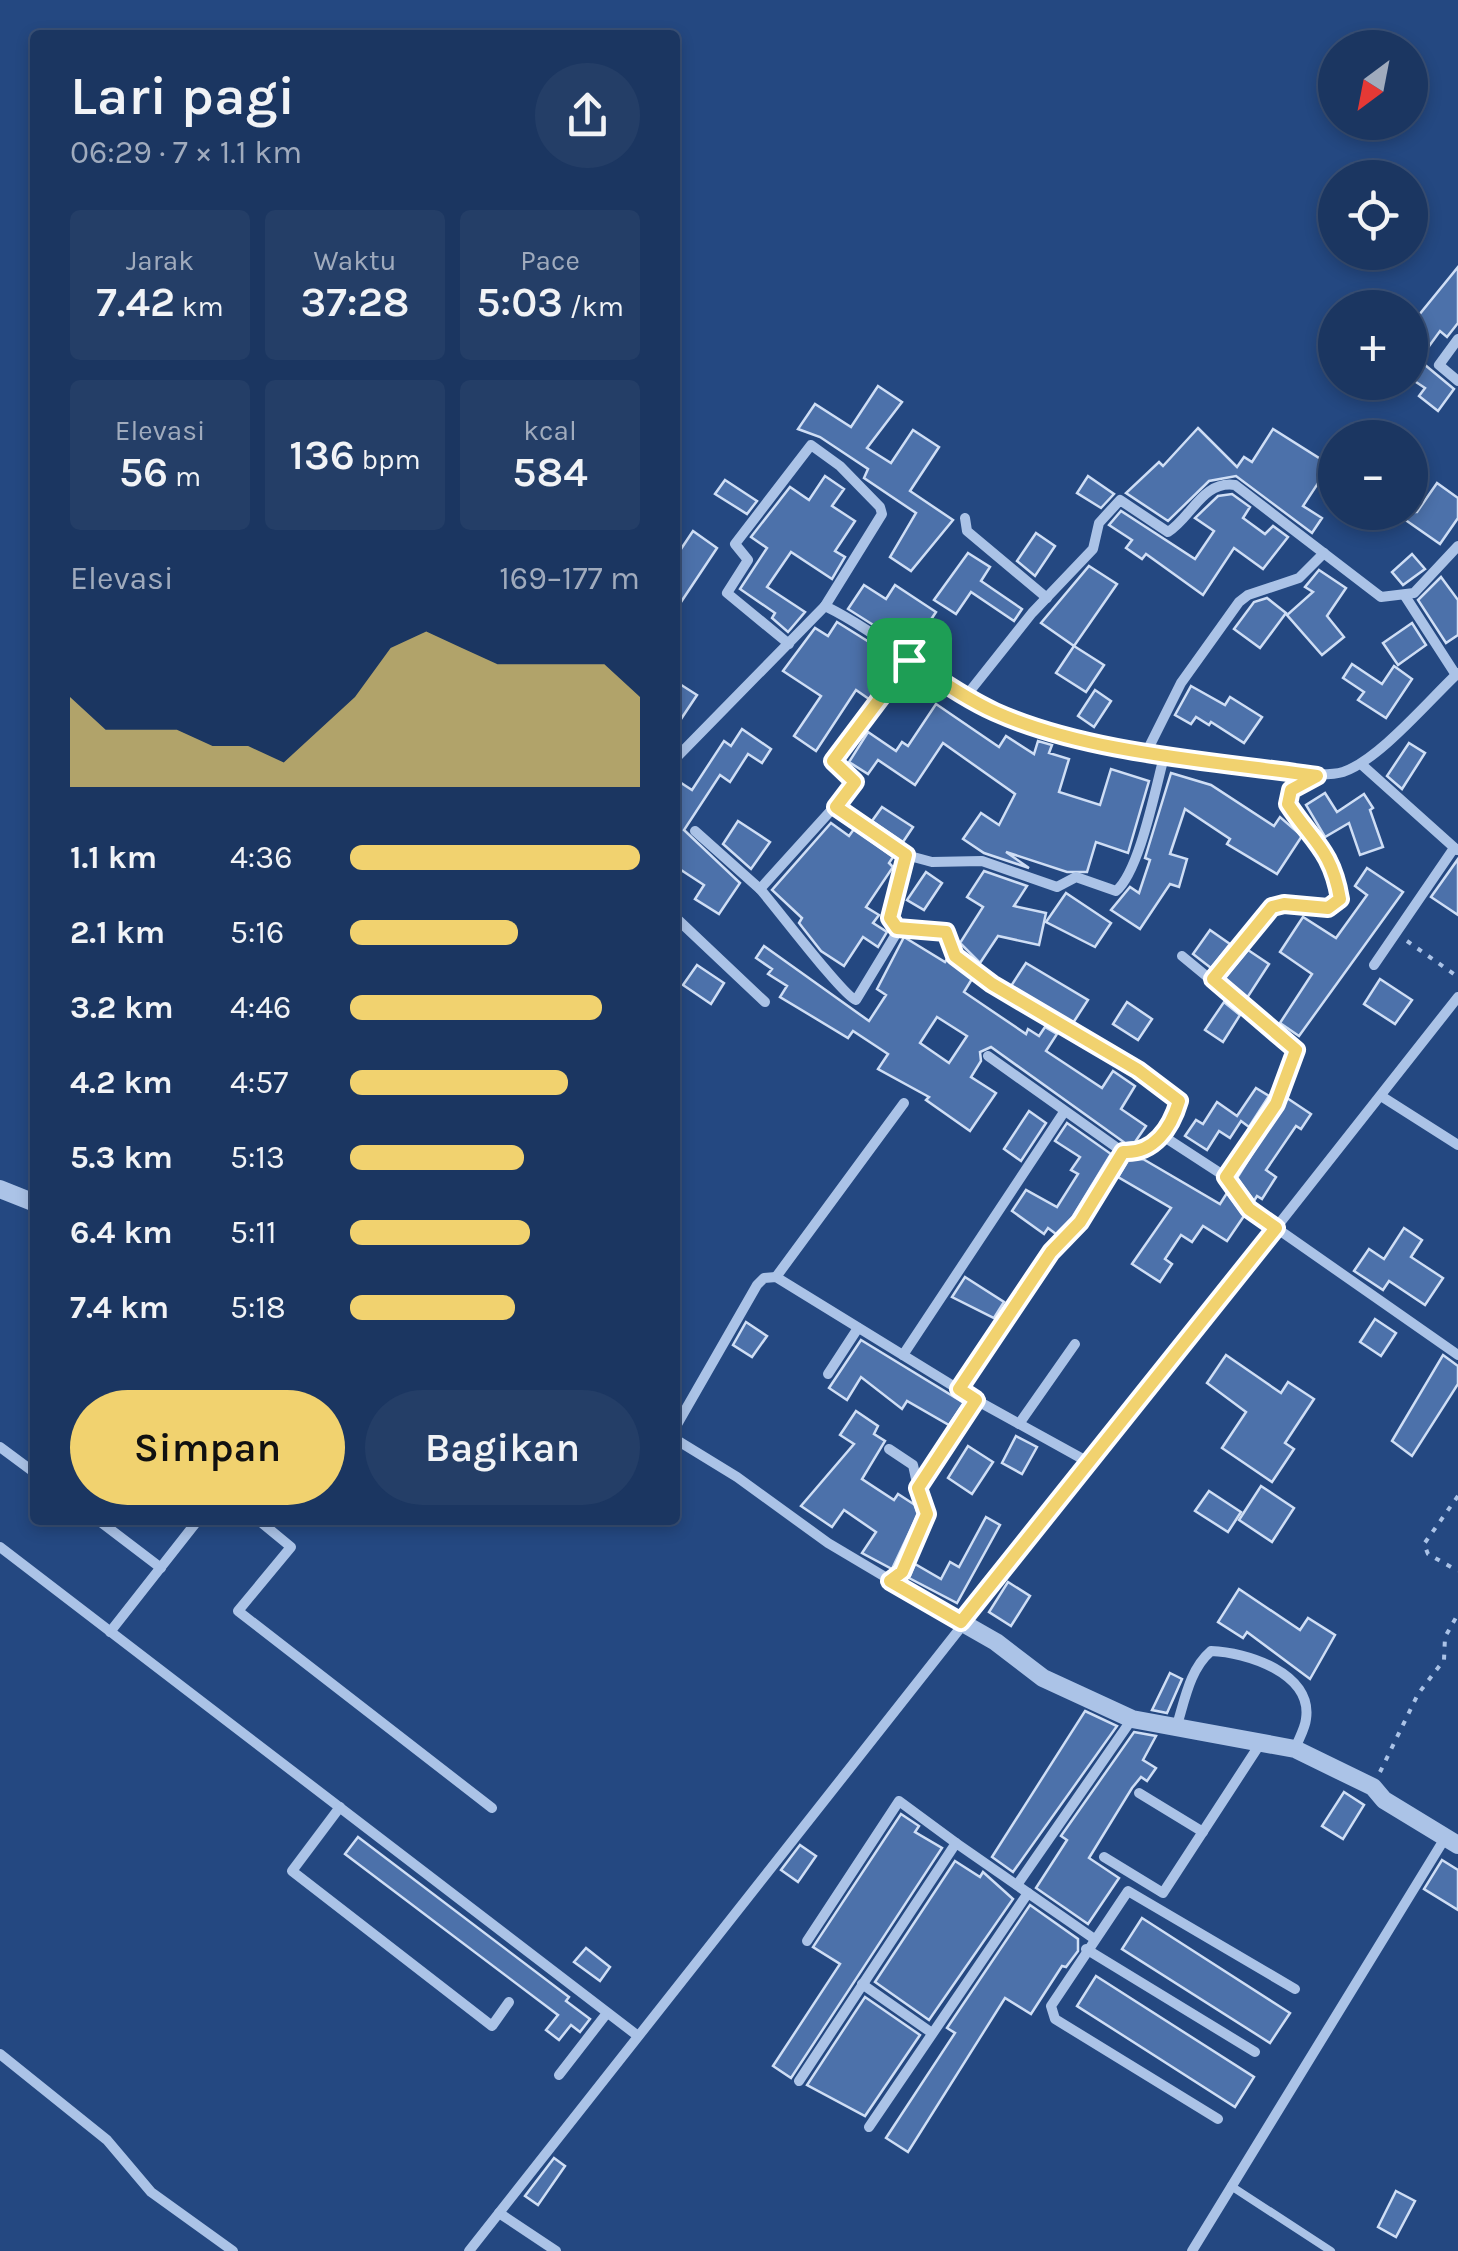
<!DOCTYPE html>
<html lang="id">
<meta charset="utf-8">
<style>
body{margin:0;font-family:Karla,sans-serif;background:#243e67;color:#f1f3f6;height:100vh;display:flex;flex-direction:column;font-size:38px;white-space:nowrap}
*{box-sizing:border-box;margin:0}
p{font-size:32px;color:#a0abbd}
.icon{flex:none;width:55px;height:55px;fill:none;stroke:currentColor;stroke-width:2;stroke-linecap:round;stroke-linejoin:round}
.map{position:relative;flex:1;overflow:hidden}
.details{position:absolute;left:30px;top:30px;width:650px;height:1495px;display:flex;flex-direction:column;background:#1b3661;border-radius:10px;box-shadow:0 5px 15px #0003,0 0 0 2px #395076}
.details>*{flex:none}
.needle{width:65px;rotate:212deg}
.fabs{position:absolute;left:1318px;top:30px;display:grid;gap:20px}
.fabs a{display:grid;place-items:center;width:110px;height:110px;border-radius:50%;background:#1b3661;box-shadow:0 5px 15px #0003,0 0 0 2px #395076;font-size:50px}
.pin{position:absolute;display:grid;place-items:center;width:85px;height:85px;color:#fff;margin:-42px;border-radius:20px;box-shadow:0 5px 15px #0006}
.round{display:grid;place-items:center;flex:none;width:105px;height:105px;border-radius:52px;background:#243e67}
.summary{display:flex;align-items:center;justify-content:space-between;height:170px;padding:0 40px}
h1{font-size:55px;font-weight:600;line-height:75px}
.metrics{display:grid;grid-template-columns:repeat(3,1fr);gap:15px;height:170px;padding:10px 40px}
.metrics div{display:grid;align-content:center;border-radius:10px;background:#243e67;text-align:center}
.metrics b{font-size:42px;font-weight:600}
.metrics small{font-size:28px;font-weight:400}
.metrics p{font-size:28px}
.chart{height:280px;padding:20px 40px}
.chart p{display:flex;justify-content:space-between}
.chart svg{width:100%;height:180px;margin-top:10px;fill:#f1d26f;opacity:.7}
.cta{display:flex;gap:20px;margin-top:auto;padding:20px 40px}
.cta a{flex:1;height:115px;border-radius:60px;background:#f1d26f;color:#111;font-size:40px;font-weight:600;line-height:115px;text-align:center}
.cta a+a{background:#243e67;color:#f1f3f6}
ul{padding:0 40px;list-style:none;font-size:32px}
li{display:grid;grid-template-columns:160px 120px 1fr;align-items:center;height:75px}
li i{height:25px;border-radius:12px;background:#f1d26f}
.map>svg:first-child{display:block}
.building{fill:#4c71aa;stroke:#cfdef5;stroke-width:2.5;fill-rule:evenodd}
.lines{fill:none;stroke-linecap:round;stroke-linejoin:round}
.path{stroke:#abc3e7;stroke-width:4;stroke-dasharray:5 8;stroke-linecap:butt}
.service{stroke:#abc3e7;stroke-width:8}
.minor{stroke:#abc3e7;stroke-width:10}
.tertiary{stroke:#abc3e7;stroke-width:18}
.route-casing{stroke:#fff;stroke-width:20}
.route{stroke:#f1d26f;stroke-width:12}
</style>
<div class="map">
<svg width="1458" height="2251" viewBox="0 0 1458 2251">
<rect width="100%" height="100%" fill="#244881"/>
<g class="building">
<polygon points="1458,267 1458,323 1447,337 1440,331 1419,360 1454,389 1438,411 1419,396 1425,388 1410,378 1410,326"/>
<polygon points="878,386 902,402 867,448 891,463 913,430 939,447 910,491 953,520 911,571 890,557 916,513 864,478 868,469 820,437 798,429 815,404 851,427"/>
<polygon points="1198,428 1237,467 1244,457 1252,462 1273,429 1330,465 1303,506 1322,518 1312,533 1236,476 1209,481 1168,521 1126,493 1159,462 1163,466"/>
<polygon points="825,476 844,489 832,506 855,521 835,551 845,557 832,579 791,552 767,587 805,612 788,632 772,618 775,613 740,589 767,548 751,537 790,487 809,500"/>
<polygon points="1088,476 1114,494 1101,508 1077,493"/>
<polygon points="725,480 757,501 747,514 715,494"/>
<polygon points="1437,483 1458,498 1458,518 1440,544 1394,512 1417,512"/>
<polygon points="1232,494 1250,507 1243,518 1265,534 1273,526 1288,537 1263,569 1234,548 1203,595 1146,554 1142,559 1126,548 1132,540 1109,525 1121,511 1195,559 1214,531 1195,518 1218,496"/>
<polygon points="693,531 717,548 675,611 675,558"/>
<polygon points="1036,533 1055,546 1035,576 1017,561"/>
<polygon points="968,553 990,567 981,581 1022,609 1014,621 971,592 956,614 934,600"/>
<polygon points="1412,554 1425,569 1403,585 1392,572"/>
<polygon points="1089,566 1117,584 1074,646 1041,623"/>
<polygon points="1319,570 1346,588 1327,616 1344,637 1322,655 1287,615 1313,592 1305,587"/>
<polygon points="1441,577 1458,600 1458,635 1446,643 1418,600"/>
<polygon points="864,585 886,599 895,585 936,612 916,642 891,625 886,633 848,609"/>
<polygon points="1267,598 1286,613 1260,648 1234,629 1254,602"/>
<polygon points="837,622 877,647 874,652 894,665 869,699 856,690 816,751 794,736 821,696 783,671 815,628 828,636"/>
<polygon points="1412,623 1426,645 1398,665 1383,643"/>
<polygon points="1074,646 1104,665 1086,692 1056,673"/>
<polygon points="1352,664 1382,684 1394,666 1412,679 1386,718 1358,700 1364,692 1343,678"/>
<polygon points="675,681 697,695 675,728"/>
<polygon points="1191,686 1225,705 1230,697 1262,717 1244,743 1211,722 1209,725 1196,717 1191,724 1175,715"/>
<polygon points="1095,690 1111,701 1094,727 1078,716"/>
<polygon points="936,704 999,747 1006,736 1034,754 1038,741 1052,745 1049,753 1069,759 1059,792 1100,805 1111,769 1149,781 1128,853 1096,842 1087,872 1067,872 1006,852 1029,868 984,853 963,839 981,813 999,825 1015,794 943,743 915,785 878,760 868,774 849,762 868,732 896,751 902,742 908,746"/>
<polygon points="742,729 771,749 762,763 748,754 730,782 720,775 684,830 740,883 719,914 695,899 704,885 675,866 675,779 692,790 724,741 731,746"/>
<polygon points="1409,743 1425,753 1402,789 1387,776"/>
<polygon points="1171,773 1211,785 1274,826 1280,817 1302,836 1277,874 1227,844 1230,839 1185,809 1170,854 1187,859 1179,887 1170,884 1140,929 1111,910 1130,887 1139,893 1150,860 1145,858"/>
<polygon points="1325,793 1337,812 1364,794 1373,808 1370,810 1383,847 1360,855 1349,823 1325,837 1306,805"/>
<polygon points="882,807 913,827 903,842 872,821"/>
<polygon points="738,821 770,842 751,869 723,844"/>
<polygon points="831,823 849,836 854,829 893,857 889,863 893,867 866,907 879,915 873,923 887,932 878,947 863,937 844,966 821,951 799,923 802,918 772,890"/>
<polygon points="1458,859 1458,915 1431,897"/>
<polygon points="1367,868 1403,892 1299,1036 1280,1023 1312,974 1280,952 1303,917 1336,938 1367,895 1355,886"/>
<polygon points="984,871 1027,886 1014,906 1046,913 1039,945 998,936 980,963 960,943 983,907 967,897"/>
<polygon points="926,872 942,883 924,910 907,900"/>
<polygon points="1066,893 1111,923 1095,947 1046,922"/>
<polygon points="1210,930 1230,944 1211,968 1193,954"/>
<path d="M904,937L945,962L947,959L972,979L964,992L1026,1034L1028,1029L1039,1036L1045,1027L1057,1034L1046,1051L1102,1088L1113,1071L1135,1086L1121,1109L1146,1126L1135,1142L1125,1143L991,1047L980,1052L981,1061L971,1077L996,1093L970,1131L926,1100L929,1097L878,1069L888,1054L853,1031L848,1038L780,997L787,986L768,974L772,969L756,958L764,946L869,1021L886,995L877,989ZM937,1017L967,1036L949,1063L920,1043Z"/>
<polygon points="1248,950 1269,964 1247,998 1224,979"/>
<polygon points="1026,963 1088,1000 1073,1023 1011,986"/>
<polygon points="697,965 724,983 711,1004 683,985"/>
<polygon points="1380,979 1412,1000 1395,1024 1364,1004"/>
<polygon points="1127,1002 1152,1019 1138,1040 1113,1024"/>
<polygon points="1224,1002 1240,1015 1223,1042 1205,1030"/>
<polygon points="1256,1088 1269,1096 1249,1127 1241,1121 1230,1138 1219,1131 1207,1150 1185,1136 1196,1120 1203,1124 1217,1102 1237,1116"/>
<polygon points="1287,1098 1311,1114 1301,1129 1296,1126 1266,1170 1276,1177 1262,1199 1257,1196 1254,1201 1237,1178"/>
<polygon points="1029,1111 1046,1123 1021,1161 1004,1149"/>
<polygon points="1067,1123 1111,1154 1072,1218 1056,1234 1048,1228 1044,1234 1012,1211 1026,1190 1057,1207 1078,1174 1071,1170 1080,1157 1055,1141"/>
<polygon points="1143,1159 1220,1204 1227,1193 1244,1216 1227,1241 1203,1226 1192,1242 1181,1235 1165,1259 1172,1264 1160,1282 1132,1264 1171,1208 1118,1177 1128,1160"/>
<polygon points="1404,1228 1422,1240 1411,1257 1443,1278 1425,1305 1389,1281 1383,1290 1354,1271 1369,1249 1384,1259"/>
<polygon points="965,1277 1004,1302 994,1318 952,1297"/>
<polygon points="1375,1319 1396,1333 1381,1356 1360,1342"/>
<polygon points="746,1322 767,1336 752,1357 733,1345"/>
<polygon points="861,1340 964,1403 949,1425 907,1401 902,1409 861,1377 847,1400 829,1388"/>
<polygon points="1226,1355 1281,1393 1288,1382 1314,1399 1285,1443 1294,1449 1272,1482 1222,1448 1246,1412 1207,1383"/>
<polygon points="1443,1355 1458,1366 1458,1384 1412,1456 1392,1441"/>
<polygon points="856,1411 878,1426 874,1434 885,1441 862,1479 894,1500 898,1494 915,1505 918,1514 892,1569 862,1553 876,1532 844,1510 832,1527 801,1506 854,1444 840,1435"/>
<polygon points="1016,1436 1037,1447 1022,1474 1002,1463"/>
<polygon points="968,1446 993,1462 972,1494 948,1478"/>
<polygon points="1261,1486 1294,1508 1272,1542 1239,1520"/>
<polygon points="1209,1491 1241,1512 1228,1532 1195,1511"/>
<polygon points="986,1517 1000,1525 957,1603 909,1578 915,1564 941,1579 950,1562 959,1567"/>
<polygon points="1008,1582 1030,1596 1011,1626 989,1612"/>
<polygon points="1239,1589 1300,1630 1308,1618 1335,1635 1310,1679 1247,1632 1243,1638 1218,1622"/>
<polygon points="1170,1673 1182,1679 1167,1713 1152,1710"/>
<polygon points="1085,1711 1117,1726 1013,1872 992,1857"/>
<polygon points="1134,1732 1156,1736 1143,1760 1156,1768 1147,1781 1141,1777 1132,1788 1089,1858 1119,1878 1088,1924 1036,1888 1067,1840 1061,1836"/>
<polygon points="1344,1792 1364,1805 1343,1839 1322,1826"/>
<polygon points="901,1814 919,1826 915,1832 942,1848 791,2078 773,2066 840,1964 813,1947"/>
<polygon points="358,1837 569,1997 566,2001 590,2019 580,2032 571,2025 559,2040 546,2030 558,2015 345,1854"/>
<polygon points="800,1845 816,1856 798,1882 781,1870"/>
<polygon points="1442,1860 1458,1870 1458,1910 1424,1889"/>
<polygon points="955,1861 980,1877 983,1872 1013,1899 929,2020 875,1982"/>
<polygon points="1030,1905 1078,1939 1078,1951 1066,1967 1062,1966 1031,2014 1005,1998 908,2152 886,2138 955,2033 947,2028"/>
<polygon points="1142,1918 1290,2013 1270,2043 1122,1949"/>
<polygon points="586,1948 610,1967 600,1981 574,1962"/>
<polygon points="1096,1976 1254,2077 1235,2107 1077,2006"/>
<polygon points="865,1997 920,2035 865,2116 807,2085"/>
<polygon points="554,2158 565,2166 538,2205 525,2196"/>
<polygon points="1396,2191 1415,2201 1396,2237 1378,2227"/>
</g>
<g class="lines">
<g class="path">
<polyline points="1407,941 1458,977"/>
<polyline points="1458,1496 1424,1544 1428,1554 1458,1571"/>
<polyline points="1380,1772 1418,1694 1444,1660 1445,1637 1458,1614"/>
</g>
<polyline class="service" points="1231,2186 1331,2251"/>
<g class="minor">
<polyline points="1458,339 1439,365 1458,381"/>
<polyline points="965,518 967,531 1047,598"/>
<polyline points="1405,596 1456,675"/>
<polyline points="789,644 727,593 748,560 735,544 811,445 840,466 880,507 882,514 825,606"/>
<path d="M966,696L1032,613L1093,549L1099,523L1120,500L1168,532C1191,518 1203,480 1235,485L1381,597L1414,593L1458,546"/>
<polyline points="1147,751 1181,683 1239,602 1248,595 1299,578 1324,553"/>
<path d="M675,759L825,606C884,635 933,682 993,711C1041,733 1298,786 1343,772C1379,760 1429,700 1458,673"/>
<polyline points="1361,764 1457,850"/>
<path d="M837,807L906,855L932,862L982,861L1057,887L1076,877L1116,891C1140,871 1156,785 1165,753"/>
<polyline points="695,831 760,889 854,785 855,780 833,761 909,660"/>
<path d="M760,889C776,907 843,996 856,1000L896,934L890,906L906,855"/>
<polyline points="675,917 765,1002"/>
<polyline points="897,928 946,932 955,955 992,984 1176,1096 1178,1105 1163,1136 1226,1177 1249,1209 1458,1355"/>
<polyline points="1182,956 1296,1050 1275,1104 1226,1177"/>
<polyline points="1374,965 1454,848"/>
<path d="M1213,979L1272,907C1294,899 1318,916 1338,903C1342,858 1310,837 1288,804L1291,790L1317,776"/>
<polyline points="988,1056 1123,1152 1142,1150 1163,1136"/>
<polyline points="1381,1096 1458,1145"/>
<polyline points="776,1277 904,1103"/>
<polyline points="903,1355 1064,1112"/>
<polyline points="35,1364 35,1365"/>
<polyline points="828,1374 858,1328"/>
<polyline points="959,1389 1051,1252 1079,1223 1123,1152"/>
<polyline points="1019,1424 1075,1344"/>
<polyline points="675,1428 757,1285 764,1278 776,1277 976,1400 1090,1463"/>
<polyline points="675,1439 737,1477 828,1543 961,1622"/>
<polyline points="0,1447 35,1473"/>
<polyline points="889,1449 913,1465 918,1488 976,1400"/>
<polyline points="98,1520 161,1568"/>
<polyline points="263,1524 291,1547 238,1611 492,1808"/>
<polyline points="0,1547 638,2036"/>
<polyline points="890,1581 902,1572 927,1514 918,1488"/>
<polyline points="110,1632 198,1520"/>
<path d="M1177,1725C1185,1699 1190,1669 1211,1651C1246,1652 1313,1673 1306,1719C1305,1729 1298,1740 1295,1749"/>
<polyline points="1139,1793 1203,1832"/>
<polyline points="340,1807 292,1871 492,2026 509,2002"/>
<polyline points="1104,1857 1163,1893 1260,1744"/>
<polyline points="1017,1885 1132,1719"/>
<polyline points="807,1941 899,1801 956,1843"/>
<polyline points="1086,1949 1255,2052"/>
<polyline points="862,1984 932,2033"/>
<polyline points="0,2054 107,2140 151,2192 233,2251"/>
<polyline points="559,2075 607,2013"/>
<polyline points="799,2081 956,1843 1093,1938"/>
<polyline points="1218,2119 1055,2019 1051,2006 1128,1891 1295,1989"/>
<polyline points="869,2127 1028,1893"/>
<polyline points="499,2213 556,2251"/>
<polyline points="469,2251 1458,997"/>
<polyline points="1192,2251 1445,1838"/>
</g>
<g class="tertiary">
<polyline points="0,1189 35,1203"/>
<polyline points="961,1622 996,1642 1043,1678 1132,1719 1295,1749 1373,1787 1384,1800 1458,1845"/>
</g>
</g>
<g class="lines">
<defs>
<path id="route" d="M909,660C937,678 964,698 995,712C1089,754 1215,761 1317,776L1291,790L1288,804C1312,841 1332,850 1340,899L1328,908L1284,904L1272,907L1213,979L1296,1050L1276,1104L1226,1177L1249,1209L1276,1228L961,1622L890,1581L902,1572L927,1514L918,1488L976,1400L959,1389L1051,1252L1080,1222L1123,1152C1154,1154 1171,1128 1179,1101L1138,1070L992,984L955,956L946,932L897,928L890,918L906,855L836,807L855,782L833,761Z"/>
</defs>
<use href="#route" class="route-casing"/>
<use href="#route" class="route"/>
</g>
</svg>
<div class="fabs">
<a><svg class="needle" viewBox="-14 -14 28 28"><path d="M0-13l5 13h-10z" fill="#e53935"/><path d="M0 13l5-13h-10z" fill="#a0abbd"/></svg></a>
<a><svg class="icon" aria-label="locate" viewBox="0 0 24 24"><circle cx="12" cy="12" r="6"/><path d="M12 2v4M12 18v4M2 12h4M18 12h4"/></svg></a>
<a>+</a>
<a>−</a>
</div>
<div class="pin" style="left:909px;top:660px;background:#1e9e55"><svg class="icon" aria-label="arrive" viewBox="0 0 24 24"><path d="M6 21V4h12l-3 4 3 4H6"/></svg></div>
<section class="details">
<div class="summary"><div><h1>Lari pagi</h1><p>06:29 · 7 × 1.1 km</p></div><a class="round"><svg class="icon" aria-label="share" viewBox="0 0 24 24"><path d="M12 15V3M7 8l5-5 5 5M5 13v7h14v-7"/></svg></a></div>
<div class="metrics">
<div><p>Jarak</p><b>7.42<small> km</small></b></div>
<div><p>Waktu</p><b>37:28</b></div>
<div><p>Pace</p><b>5:03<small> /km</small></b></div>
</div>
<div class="metrics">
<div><p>Elevasi</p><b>56<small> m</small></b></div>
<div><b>136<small> bpm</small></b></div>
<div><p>kcal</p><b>584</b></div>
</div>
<div class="chart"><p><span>Elevasi</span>169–177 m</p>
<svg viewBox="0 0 160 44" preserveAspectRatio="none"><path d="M0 44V22L10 30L20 30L30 30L40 34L50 34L60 38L70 30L80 22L90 10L100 6L110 10L120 14L130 14L140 14L150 14L160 22V44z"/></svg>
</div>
<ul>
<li><b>1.1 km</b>4:36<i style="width:100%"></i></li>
<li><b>2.1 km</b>5:16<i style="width:58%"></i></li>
<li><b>3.2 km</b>4:46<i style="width:87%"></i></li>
<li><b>4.2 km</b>4:57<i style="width:75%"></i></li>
<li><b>5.3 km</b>5:13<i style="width:60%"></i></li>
<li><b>6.4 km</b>5:11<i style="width:62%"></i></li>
<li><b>7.4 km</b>5:18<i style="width:57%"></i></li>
</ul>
<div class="cta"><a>Simpan</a><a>Bagikan</a></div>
</section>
</div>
